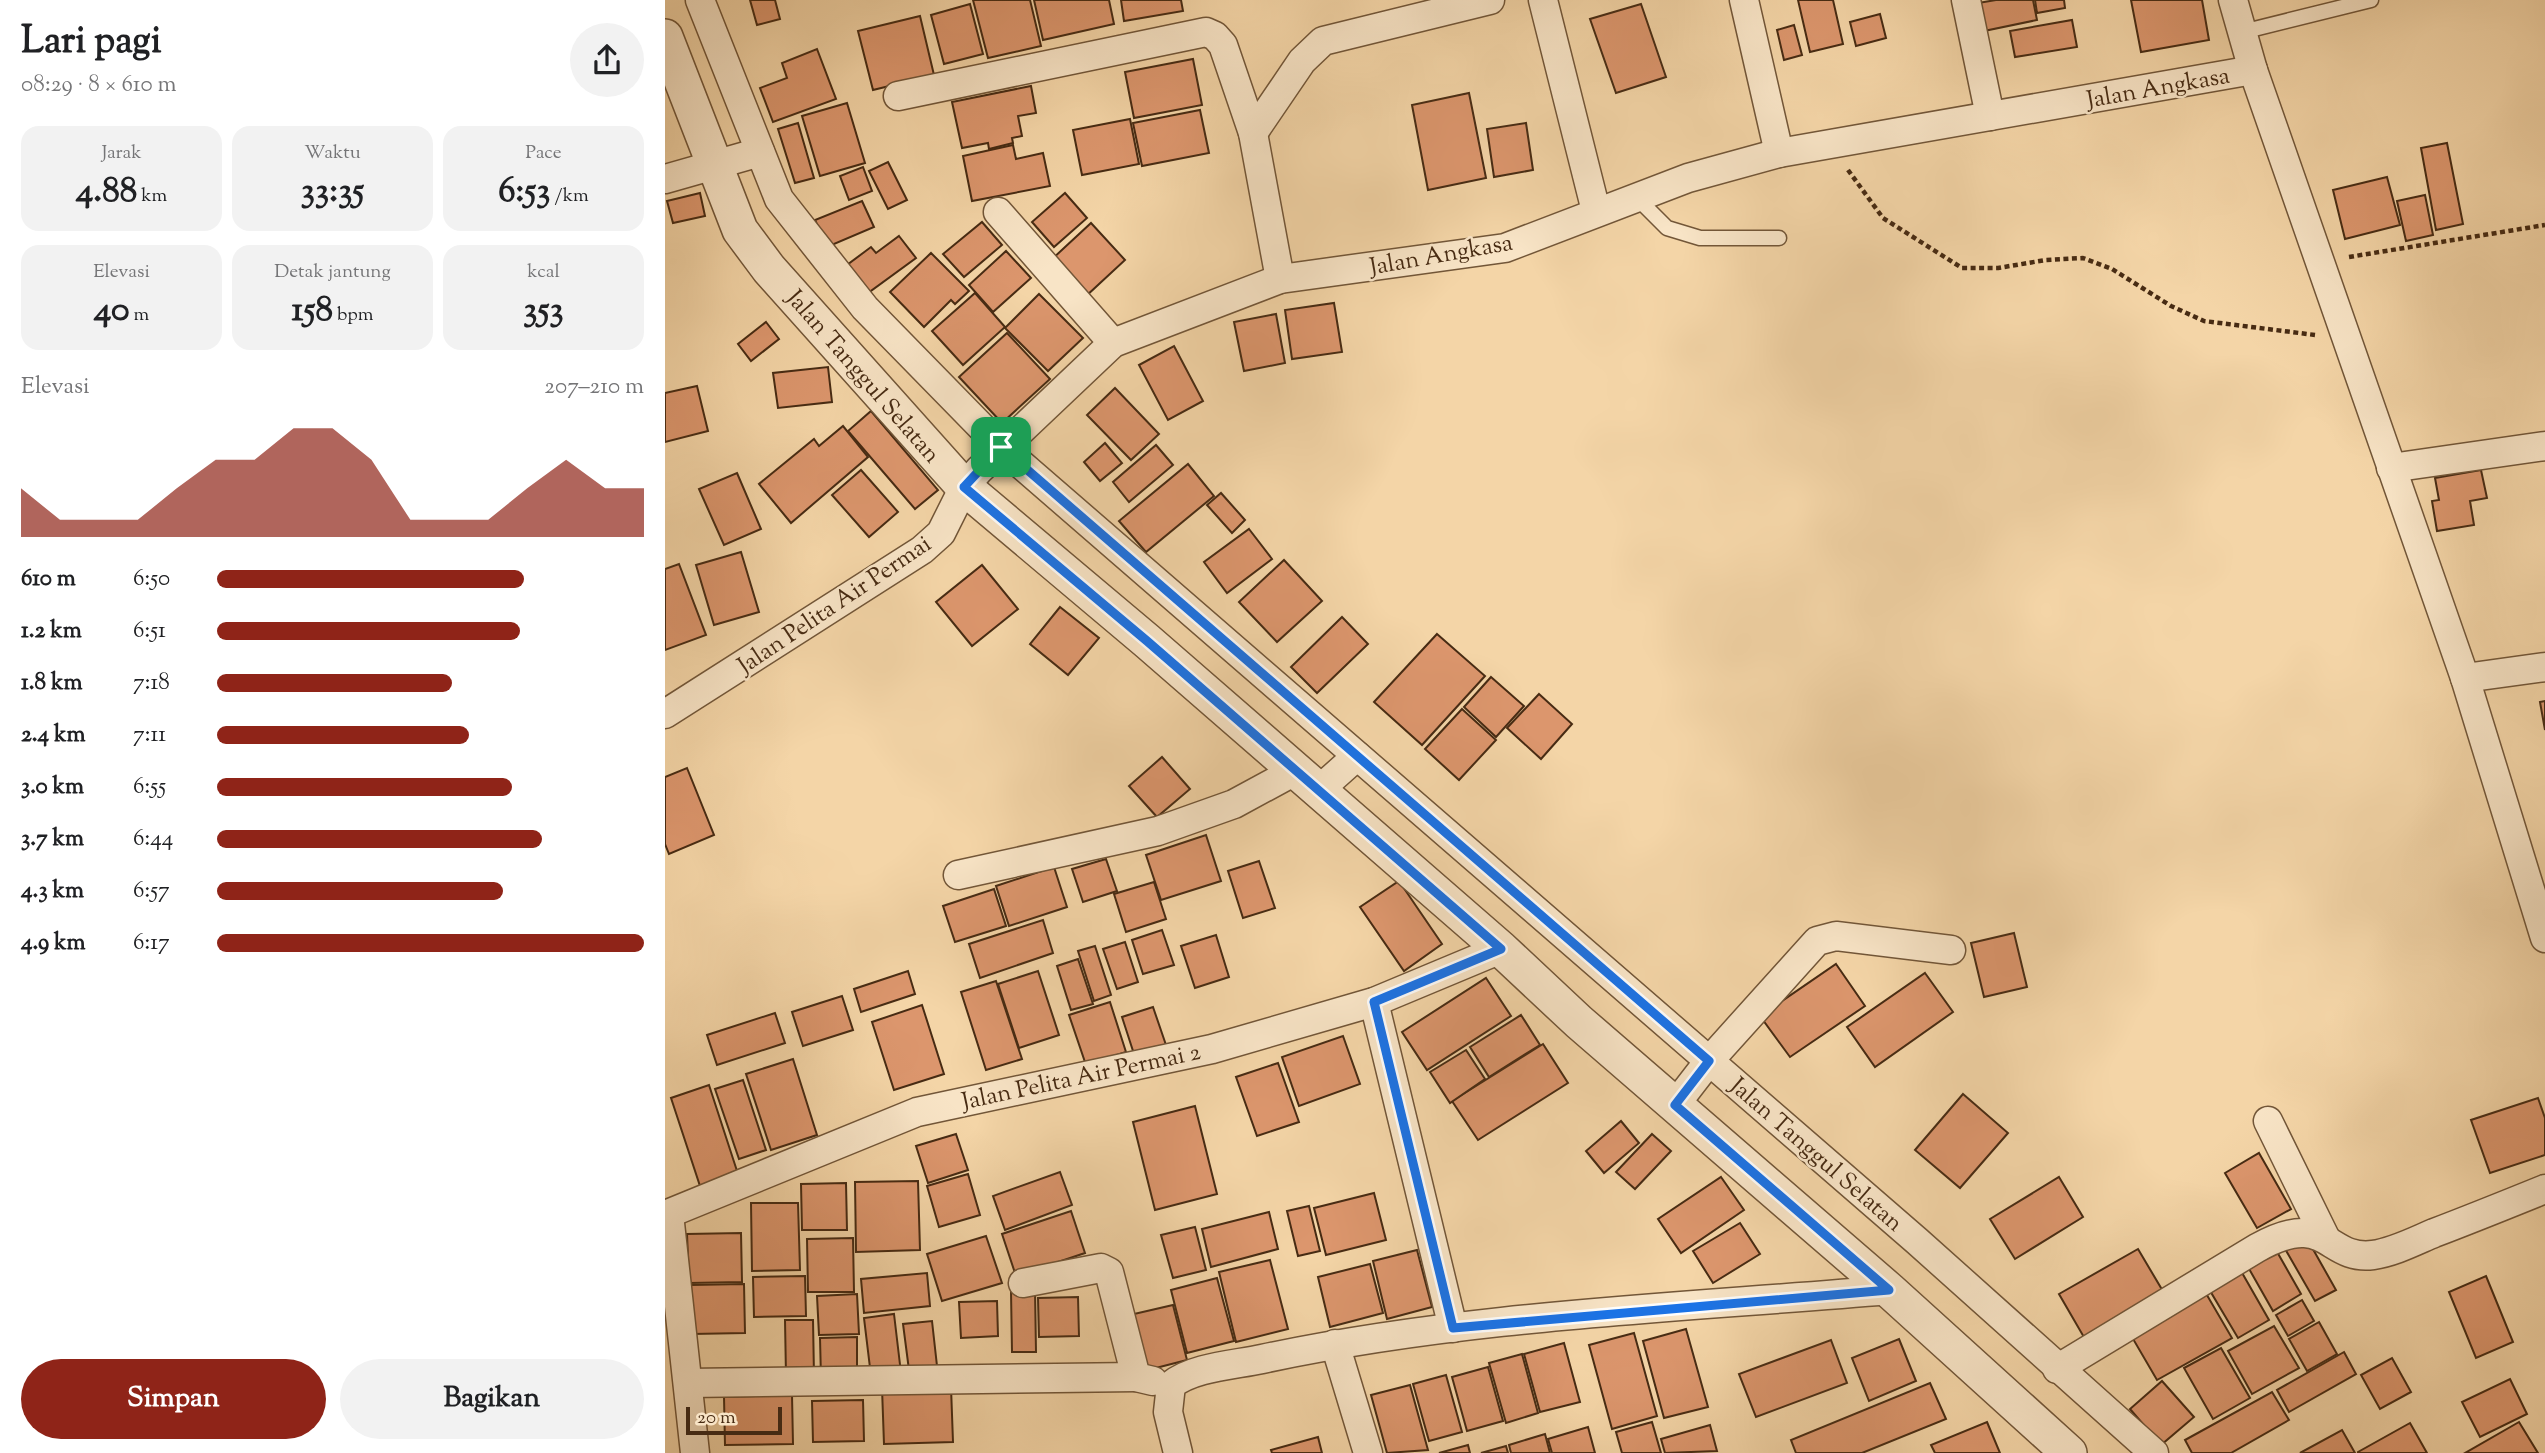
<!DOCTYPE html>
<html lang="id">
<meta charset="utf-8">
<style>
body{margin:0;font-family:"Sorts Mill Goudy",serif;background:#f2f2f2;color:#202124;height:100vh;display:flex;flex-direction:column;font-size:26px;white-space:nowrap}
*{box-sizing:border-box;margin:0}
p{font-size:23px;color:#757577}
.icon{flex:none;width:38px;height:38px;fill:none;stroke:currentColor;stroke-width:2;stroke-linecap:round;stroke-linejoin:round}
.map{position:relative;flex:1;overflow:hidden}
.side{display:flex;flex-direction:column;background:#fff;width:665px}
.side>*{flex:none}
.scale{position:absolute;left:21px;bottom:18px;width:96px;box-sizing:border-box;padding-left:7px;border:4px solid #472b13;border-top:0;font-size:19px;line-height:24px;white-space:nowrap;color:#472b13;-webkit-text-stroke:5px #f8e4c6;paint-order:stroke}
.pin{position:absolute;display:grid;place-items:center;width:60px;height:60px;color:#fff;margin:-30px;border-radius:14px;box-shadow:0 4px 10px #0006}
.round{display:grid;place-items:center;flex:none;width:74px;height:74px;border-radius:37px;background:#f2f2f2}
.headline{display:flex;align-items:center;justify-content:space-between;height:119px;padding:0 21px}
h1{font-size:38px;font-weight:700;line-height:52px}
.stats{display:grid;grid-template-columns:repeat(3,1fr);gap:10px;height:119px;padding:7px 21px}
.stats div{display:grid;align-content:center;border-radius:18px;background:#f2f2f2;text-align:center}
.stats b{font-size:35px;font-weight:700}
.stats small{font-size:19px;font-weight:400}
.stats p{font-size:19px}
.chart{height:196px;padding:14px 21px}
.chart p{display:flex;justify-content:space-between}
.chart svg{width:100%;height:126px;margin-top:7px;fill:#8f2418;opacity:.7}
.button{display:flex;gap:14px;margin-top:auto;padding:14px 21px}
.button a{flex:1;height:80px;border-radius:42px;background:#8f2418;color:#fff;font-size:28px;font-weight:700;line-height:80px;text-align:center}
.button a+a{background:#f2f2f2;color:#202124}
ul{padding:0 21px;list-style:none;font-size:23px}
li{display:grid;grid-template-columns:112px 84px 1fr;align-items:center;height:52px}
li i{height:18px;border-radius:9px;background:#8f2418}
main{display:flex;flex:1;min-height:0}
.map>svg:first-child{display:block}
.building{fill:#dc966d;stroke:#472b13;stroke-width:2}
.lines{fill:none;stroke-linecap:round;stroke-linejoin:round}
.service-casing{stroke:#725638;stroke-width:17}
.minor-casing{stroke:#725638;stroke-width:31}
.tertiary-casing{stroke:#725638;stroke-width:38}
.path{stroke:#472b13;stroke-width:4.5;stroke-dasharray:5 3.5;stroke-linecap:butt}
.service{stroke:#f8e4c6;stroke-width:14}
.minor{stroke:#f8e4c6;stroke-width:28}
.tertiary{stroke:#f8e4c6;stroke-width:35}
.route-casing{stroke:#fff;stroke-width:14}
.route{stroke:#1a73e8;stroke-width:9}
.labels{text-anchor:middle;stroke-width:5;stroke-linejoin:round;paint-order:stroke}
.street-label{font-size:24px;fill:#472b13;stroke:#f8e4c6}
</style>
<main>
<section class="side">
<div class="headline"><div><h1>Lari pagi</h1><p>08:29 · 8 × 610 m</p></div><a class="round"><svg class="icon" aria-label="share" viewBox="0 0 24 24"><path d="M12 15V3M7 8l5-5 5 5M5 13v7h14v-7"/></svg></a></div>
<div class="stats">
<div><p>Jarak</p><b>4.88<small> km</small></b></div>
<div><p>Waktu</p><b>33:35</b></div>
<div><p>Pace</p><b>6:53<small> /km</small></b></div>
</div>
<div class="stats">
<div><p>Elevasi</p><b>40<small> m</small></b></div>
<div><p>Detak jantung</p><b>158<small> bpm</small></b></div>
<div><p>kcal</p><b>353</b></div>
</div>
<div class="chart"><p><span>Elevasi</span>207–210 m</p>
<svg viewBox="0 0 160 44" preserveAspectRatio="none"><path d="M0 44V27L10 38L20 38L30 38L40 27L50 17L60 17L70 6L80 6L90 17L100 38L110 38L120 38L130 27L140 17L150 27L160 27V44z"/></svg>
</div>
<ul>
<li><b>610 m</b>6:50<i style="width:72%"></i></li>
<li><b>1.2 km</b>6:51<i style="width:71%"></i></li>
<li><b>1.8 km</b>7:18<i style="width:55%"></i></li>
<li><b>2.4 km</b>7:11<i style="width:59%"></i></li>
<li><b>3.0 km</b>6:55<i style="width:69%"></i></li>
<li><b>3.7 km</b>6:44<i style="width:76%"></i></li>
<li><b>4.3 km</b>6:57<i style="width:67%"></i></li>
<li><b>4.9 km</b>6:17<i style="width:100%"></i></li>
</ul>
<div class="button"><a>Simpan</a><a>Bagikan</a></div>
</section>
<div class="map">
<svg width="1880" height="1453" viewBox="0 0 1880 1453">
<rect width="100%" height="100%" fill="#f4d5a7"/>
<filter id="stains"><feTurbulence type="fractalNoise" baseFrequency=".00286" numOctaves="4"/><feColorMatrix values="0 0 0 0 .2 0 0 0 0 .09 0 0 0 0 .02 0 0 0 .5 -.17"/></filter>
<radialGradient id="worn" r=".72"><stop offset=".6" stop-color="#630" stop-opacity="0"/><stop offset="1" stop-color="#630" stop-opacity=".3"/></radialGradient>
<g class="building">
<polygon points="85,0 110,0 115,19 92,25"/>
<polygon points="308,0 365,0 376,46 323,58"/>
<polygon points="369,0 444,0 449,24 378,40"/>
<polygon points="456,0 516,0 518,11 459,21"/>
<polygon points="1133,0 1168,0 1178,44 1145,52"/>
<polygon points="1331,0 1368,0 1372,20 1319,31 1313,3"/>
<polygon points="1370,0 1399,0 1400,8 1372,13"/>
<polygon points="1466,0 1537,0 1544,40 1476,52"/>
<polygon points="305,4 318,54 279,64 266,15"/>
<polygon points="976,4 1001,77 951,93 925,19"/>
<polygon points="1215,14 1221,38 1191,46 1185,22"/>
<polygon points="255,16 269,75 208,90 193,31"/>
<polygon points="1407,20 1412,47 1350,57 1345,31"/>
<polygon points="1129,25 1137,55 1119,60 1112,30"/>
<polygon points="152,49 171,99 108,122 95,88 122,78 117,63"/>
<polygon points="528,59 537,105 469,118 460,72"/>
<polygon points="366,86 371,113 353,116 357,136 347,138 348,143 324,149 323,143 297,148 287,102"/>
<polygon points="804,93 821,178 763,190 747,105"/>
<polygon points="182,103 200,163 155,176 137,116"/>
<polygon points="535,110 544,153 477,166 468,123"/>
<polygon points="465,119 474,164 417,175 408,130"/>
<polygon points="133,123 149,178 130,183 113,129"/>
<polygon points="861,123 868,170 829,177 822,129"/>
<polygon points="1782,143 1798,224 1771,230 1756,148"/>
<polygon points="348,145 351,159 378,153 385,186 307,201 298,156"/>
<polygon points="223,162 242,200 223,209 204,171"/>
<polygon points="198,167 207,191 184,200 175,176"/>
<polygon points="1722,177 1735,225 1680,239 1668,190"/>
<polygon points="35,193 40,216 8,223 2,201"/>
<polygon points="400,193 422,218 389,247 367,222"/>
<polygon points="1760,195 1768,235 1741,241 1732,201"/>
<polygon points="197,201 209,227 162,247 150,220"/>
<polygon points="317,222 337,245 299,277 278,254"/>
<polygon points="426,223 460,260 420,297 385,261"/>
<polygon points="234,236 251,258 203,293 182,265 206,247 211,253"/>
<polygon points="341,251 366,278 328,312 304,285"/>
<polygon points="266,253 304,291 290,304 286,300 259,327 225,292"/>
<polygon points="310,293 340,327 298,365 267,331"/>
<polygon points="374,294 418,338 383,371 340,328"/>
<polygon points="669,303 677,352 627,359 620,310"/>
<polygon points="611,314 620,363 579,371 569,322"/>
<polygon points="101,322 114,339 86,361 73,344"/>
<polygon points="342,333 385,379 337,423 294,377"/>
<polygon points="509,346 538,401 503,420 474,365"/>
<polygon points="163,367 167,402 113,408 108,373"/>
<polygon points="32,386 43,431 0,442 0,393"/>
<polygon points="450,388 494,434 466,460 422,415"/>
<polygon points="206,411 273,490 250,509 183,431"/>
<polygon points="178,426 203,457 126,523 94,484 149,439 154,446"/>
<polygon points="440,443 457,463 435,481 419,462"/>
<polygon points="491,445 508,465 464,502 448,482"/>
<polygon points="523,464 549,496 481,552 454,521"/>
<polygon points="196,470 233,512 204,537 167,495"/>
<polygon points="1816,470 1822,498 1805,501 1809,525 1772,531 1767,501 1774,500 1770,478"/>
<polygon points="72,473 96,529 59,545 34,489"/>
<polygon points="556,493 580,520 567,533 542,505"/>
<polygon points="584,529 607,559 562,593 539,562"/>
<polygon points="76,552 94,612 49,625 31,565"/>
<polygon points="619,560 657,601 612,642 574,602"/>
<polygon points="14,564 41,635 0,650 0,569"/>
<polygon points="317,565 353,609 307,646 271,602"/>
<polygon points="395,607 434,638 403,675 365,644"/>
<polygon points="677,617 703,644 652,693 626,667"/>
<polygon points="772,634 820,676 757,745 709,702"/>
<polygon points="826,677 859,706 831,737 799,707"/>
<polygon points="874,694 907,724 876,759 842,728"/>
<polygon points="1880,701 1880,730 1875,702"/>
<polygon points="797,709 831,740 794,780 760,749"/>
<polygon points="497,757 525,789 492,817 464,786"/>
<polygon points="22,768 49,835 4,854 0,844 0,777"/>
<polygon points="541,835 556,881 496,900 481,855"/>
<polygon points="441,859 452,891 418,902 407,869"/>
<polygon points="594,861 610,908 578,918 563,871"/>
<polygon points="389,867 402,907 344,926 331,886"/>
<polygon points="734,881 777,944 739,971 695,907"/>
<polygon points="489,882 501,919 461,932 449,894"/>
<polygon points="329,889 341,926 290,942 278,906"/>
<polygon points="378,920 388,953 315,978 304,944"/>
<polygon points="497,930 509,965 478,974 467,940"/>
<polygon points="1349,933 1362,987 1319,997 1306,943"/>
<polygon points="551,935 564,977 530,988 516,946"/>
<polygon points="460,942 473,982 452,989 438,949"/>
<polygon points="430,946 446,995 429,1001 413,951"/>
<polygon points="413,959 428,1004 406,1010 392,966"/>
<polygon points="1171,964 1200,1006 1125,1057 1095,1016"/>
<polygon points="243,971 250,994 196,1012 189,989"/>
<polygon points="373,971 394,1035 354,1048 333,984"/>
<polygon points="1260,973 1288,1012 1210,1067 1182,1027"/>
<polygon points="821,978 846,1016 762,1070 737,1032"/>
<polygon points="331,981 357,1059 321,1070 296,992"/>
<polygon points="177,996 188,1030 138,1046 127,1012"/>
<polygon points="445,1002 461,1052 421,1065 404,1015"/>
<polygon points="257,1005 279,1074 229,1090 207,1022"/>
<polygon points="488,1007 501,1045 469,1054 457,1017"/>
<polygon points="110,1013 120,1043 52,1065 42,1035"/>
<polygon points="856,1015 875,1045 824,1077 805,1047"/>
<polygon points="678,1036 695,1084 634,1106 617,1057"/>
<polygon points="878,1044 903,1083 813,1140 787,1101"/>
<polygon points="801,1050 820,1079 785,1103 765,1072"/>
<polygon points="128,1059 152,1135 106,1150 81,1074"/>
<polygon points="613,1063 634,1122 592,1136 571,1077"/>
<polygon points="78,1080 101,1150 74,1159 50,1089"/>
<polygon points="44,1085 73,1174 35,1186 6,1098"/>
<polygon points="1298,1094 1343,1133 1295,1188 1250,1150"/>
<polygon points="1873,1098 1880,1118 1880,1155 1825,1173 1806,1120"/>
<polygon points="530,1106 552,1194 490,1210 468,1122"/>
<polygon points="956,1121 974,1143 939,1173 921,1151"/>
<polygon points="291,1134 303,1170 263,1183 251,1146"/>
<polygon points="987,1134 1006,1151 970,1189 951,1172"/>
<polygon points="1594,1153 1626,1209 1592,1228 1560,1173"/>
<polygon points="395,1172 407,1205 340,1230 328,1196"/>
<polygon points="303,1174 315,1215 274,1227 262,1186"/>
<polygon points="1056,1177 1079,1210 1016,1253 993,1219"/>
<polygon points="1394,1177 1418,1217 1350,1259 1325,1219"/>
<polygon points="253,1181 255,1250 191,1252 190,1182"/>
<polygon points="181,1183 182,1230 137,1230 136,1184"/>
<polygon points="709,1193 721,1240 661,1255 649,1208"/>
<polygon points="86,1203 133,1203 135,1270 87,1271"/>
<polygon points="644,1206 655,1251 633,1256 622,1211"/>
<polygon points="406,1211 420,1253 351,1276 337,1234"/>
<polygon points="604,1212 613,1249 546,1267 537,1229"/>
<polygon points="1075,1223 1095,1254 1048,1283 1028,1251"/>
<polygon points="530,1227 541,1270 508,1278 496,1235"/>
<polygon points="76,1233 77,1282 24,1283 22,1234"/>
<polygon points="1640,1235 1671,1290 1650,1301 1619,1247"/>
<polygon points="321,1236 337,1283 277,1301 262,1254"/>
<polygon points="188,1238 189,1292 143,1292 142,1239"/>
<polygon points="1473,1249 1499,1293 1420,1339 1394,1294"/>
<polygon points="752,1250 767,1307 722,1319 708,1261"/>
<polygon points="1611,1250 1636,1294 1608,1311 1583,1267"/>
<polygon points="605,1260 623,1329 571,1342 554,1272"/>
<polygon points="705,1264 718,1313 665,1327 653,1277"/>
<polygon points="1576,1271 1604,1320 1573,1338 1544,1289"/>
<polygon points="262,1273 265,1306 199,1313 196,1279"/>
<polygon points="140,1276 141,1316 89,1317 88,1277"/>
<polygon points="1821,1276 1848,1342 1811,1358 1784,1292"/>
<polygon points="552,1278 569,1341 522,1353 506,1290"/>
<polygon points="79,1284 80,1333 27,1334 26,1285"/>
<polygon points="370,1290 371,1352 347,1352 346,1291"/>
<polygon points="1539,1290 1567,1338 1492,1380 1464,1332"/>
<polygon points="192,1294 194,1334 154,1335 152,1296"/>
<polygon points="413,1297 414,1336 374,1337 373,1298"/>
<polygon points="1637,1300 1649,1321 1623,1336 1611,1315"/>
<polygon points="332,1301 333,1336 296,1338 294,1302"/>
<polygon points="508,1305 522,1360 483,1370 469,1314"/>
<polygon points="229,1314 236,1373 206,1376 199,1318"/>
<polygon points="120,1320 148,1320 149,1376 121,1376"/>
<polygon points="267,1321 272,1366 244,1370 238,1324"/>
<polygon points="1654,1322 1672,1354 1642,1371 1624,1339"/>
<polygon points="1609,1326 1634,1368 1587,1394 1563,1351"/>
<polygon points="1021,1329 1043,1407 999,1418 978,1341"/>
<polygon points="969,1333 992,1416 947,1429 924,1345"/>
<polygon points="192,1337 192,1378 156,1378 155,1338"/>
<polygon points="1234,1339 1251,1381 1204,1401 1187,1358"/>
<polygon points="1166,1340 1182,1383 1091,1417 1074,1374"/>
<polygon points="899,1343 915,1402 875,1412 859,1354"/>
<polygon points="1556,1348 1585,1398 1548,1419 1519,1368"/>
<polygon points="1679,1352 1691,1374 1624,1412 1612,1390"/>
<polygon points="857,1354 873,1413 841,1423 824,1363"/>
<polygon points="1727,1358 1746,1392 1715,1409 1696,1375"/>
<polygon points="823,1367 838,1421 802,1431 787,1377"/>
<polygon points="781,1375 797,1432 764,1441 748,1384"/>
<polygon points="1845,1379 1862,1414 1815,1437 1797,1402"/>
<polygon points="1497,1381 1529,1417 1496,1445 1465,1409"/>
<polygon points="1265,1383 1281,1419 1197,1453 1131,1453 1126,1440"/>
<polygon points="745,1385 763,1450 722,1453 706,1395"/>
<polygon points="286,1387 288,1442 219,1444 217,1388"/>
<polygon points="1607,1392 1624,1420 1566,1453 1527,1453 1520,1440"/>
<polygon points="127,1395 128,1444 60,1445 59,1397"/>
<polygon points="198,1400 199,1441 148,1442 147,1401"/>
<polygon points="987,1422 996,1453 957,1453 951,1432"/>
<polygon points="1322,1422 1335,1453 1270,1453 1266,1445"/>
<polygon points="1854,1422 1873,1453 1800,1453"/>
<polygon points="1745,1423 1762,1453 1693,1453 1693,1452"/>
<polygon points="1045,1425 1052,1451 1000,1453 996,1439"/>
<polygon points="923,1427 930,1453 887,1453 883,1439"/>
<polygon points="1677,1430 1690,1453 1635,1453"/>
<polygon points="880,1434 885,1453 846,1453 844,1445"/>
<polygon points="653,1437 657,1453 607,1453 606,1450"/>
<polygon points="803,1445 805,1453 774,1453"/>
<polygon points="841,1446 843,1453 816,1453"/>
</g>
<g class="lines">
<defs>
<g id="service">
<polyline points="1577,32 1706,0"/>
<polyline points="971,197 1002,228 1035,238 1114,238"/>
</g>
<g id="minor">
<polyline points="35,0 114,199 200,308 336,447 1252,1241 1489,1453"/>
<polyline points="878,0 931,211"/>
<polyline points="1079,0 1114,153"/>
<polyline points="1301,0 1325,116"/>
<polyline points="1568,0 1588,70 1800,678 1880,938"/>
<polyline points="233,96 541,32 550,36 558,45 588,133 615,279"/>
<polyline points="588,133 637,61 658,41 825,0"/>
<polyline points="0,179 95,152"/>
<polyline points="333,212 448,343"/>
<polyline points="1726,468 1880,446"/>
<polyline points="1800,678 1880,667"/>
<polyline points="0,714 257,550 276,533 299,487 314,470 448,343 615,279 840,248 1023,178 1114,153 1588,70"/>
<polyline points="654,790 692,756"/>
<polyline points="293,875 493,831 569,804 630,771"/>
<polyline points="709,1002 788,1328"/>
<polyline points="1010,1105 1044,1061 1152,941 1171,936 1286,950"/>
<polyline points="1603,1121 1660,1237"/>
<polyline points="4,1214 30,1453"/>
<polyline points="0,1215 252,1112 547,1049 709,1002 836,949"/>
<polyline points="358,1283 436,1268 444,1272 471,1377 488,1381"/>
<polyline points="670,1344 703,1453"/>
<path d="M1392,1369L1592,1248C1663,1208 1660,1261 1708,1255C1729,1252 1750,1241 1769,1233C1806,1219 1843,1204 1880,1189"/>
<polyline points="23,1383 471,1377"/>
<path d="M513,1453L503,1412L506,1385C528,1367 569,1365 597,1359C803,1315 1015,1308 1224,1290"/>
</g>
<polyline id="tertiary" points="0,37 75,230 104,269 299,487 482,641 836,949 914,1022 1224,1290 1404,1453"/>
</defs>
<use href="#service" class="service-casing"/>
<use href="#minor" class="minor-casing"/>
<use href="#tertiary" class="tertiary-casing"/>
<g class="path">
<polyline points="1183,170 1218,218 1297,268 1333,268 1381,260 1418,258 1447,269 1506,306 1539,321 1650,335"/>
<polyline points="1684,257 1880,225"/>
</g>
<use href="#service" class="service"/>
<use href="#minor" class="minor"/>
<use href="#tertiary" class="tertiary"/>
</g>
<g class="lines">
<defs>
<polygon id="route" points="336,447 1044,1061 1010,1105 1224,1290 788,1328 709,1002 836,949 482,641 299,487"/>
</defs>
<use href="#route" class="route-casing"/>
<use href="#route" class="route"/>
</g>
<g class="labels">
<g class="street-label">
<text transform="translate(1493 87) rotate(-10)" y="8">Jalan Angkasa</text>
<text transform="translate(776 254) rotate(-10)" y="8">Jalan Angkasa</text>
<text transform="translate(199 376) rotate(49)" y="8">Jalan Tanggul Selatan</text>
<text transform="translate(169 604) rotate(-34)" y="8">Jalan Pelita Air Permai</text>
<text transform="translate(416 1076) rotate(-12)" y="8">Jalan Pelita Air Permai 2</text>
<text transform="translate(1152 1154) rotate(41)" y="8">Jalan Tanggul Selatan</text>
</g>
</g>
<rect width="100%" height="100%" filter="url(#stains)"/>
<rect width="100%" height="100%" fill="url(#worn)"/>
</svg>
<div class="scale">20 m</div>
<div class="pin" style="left:336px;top:447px;background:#1e9e55"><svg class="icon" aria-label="arrive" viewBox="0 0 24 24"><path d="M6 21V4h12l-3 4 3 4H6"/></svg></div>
</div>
</main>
